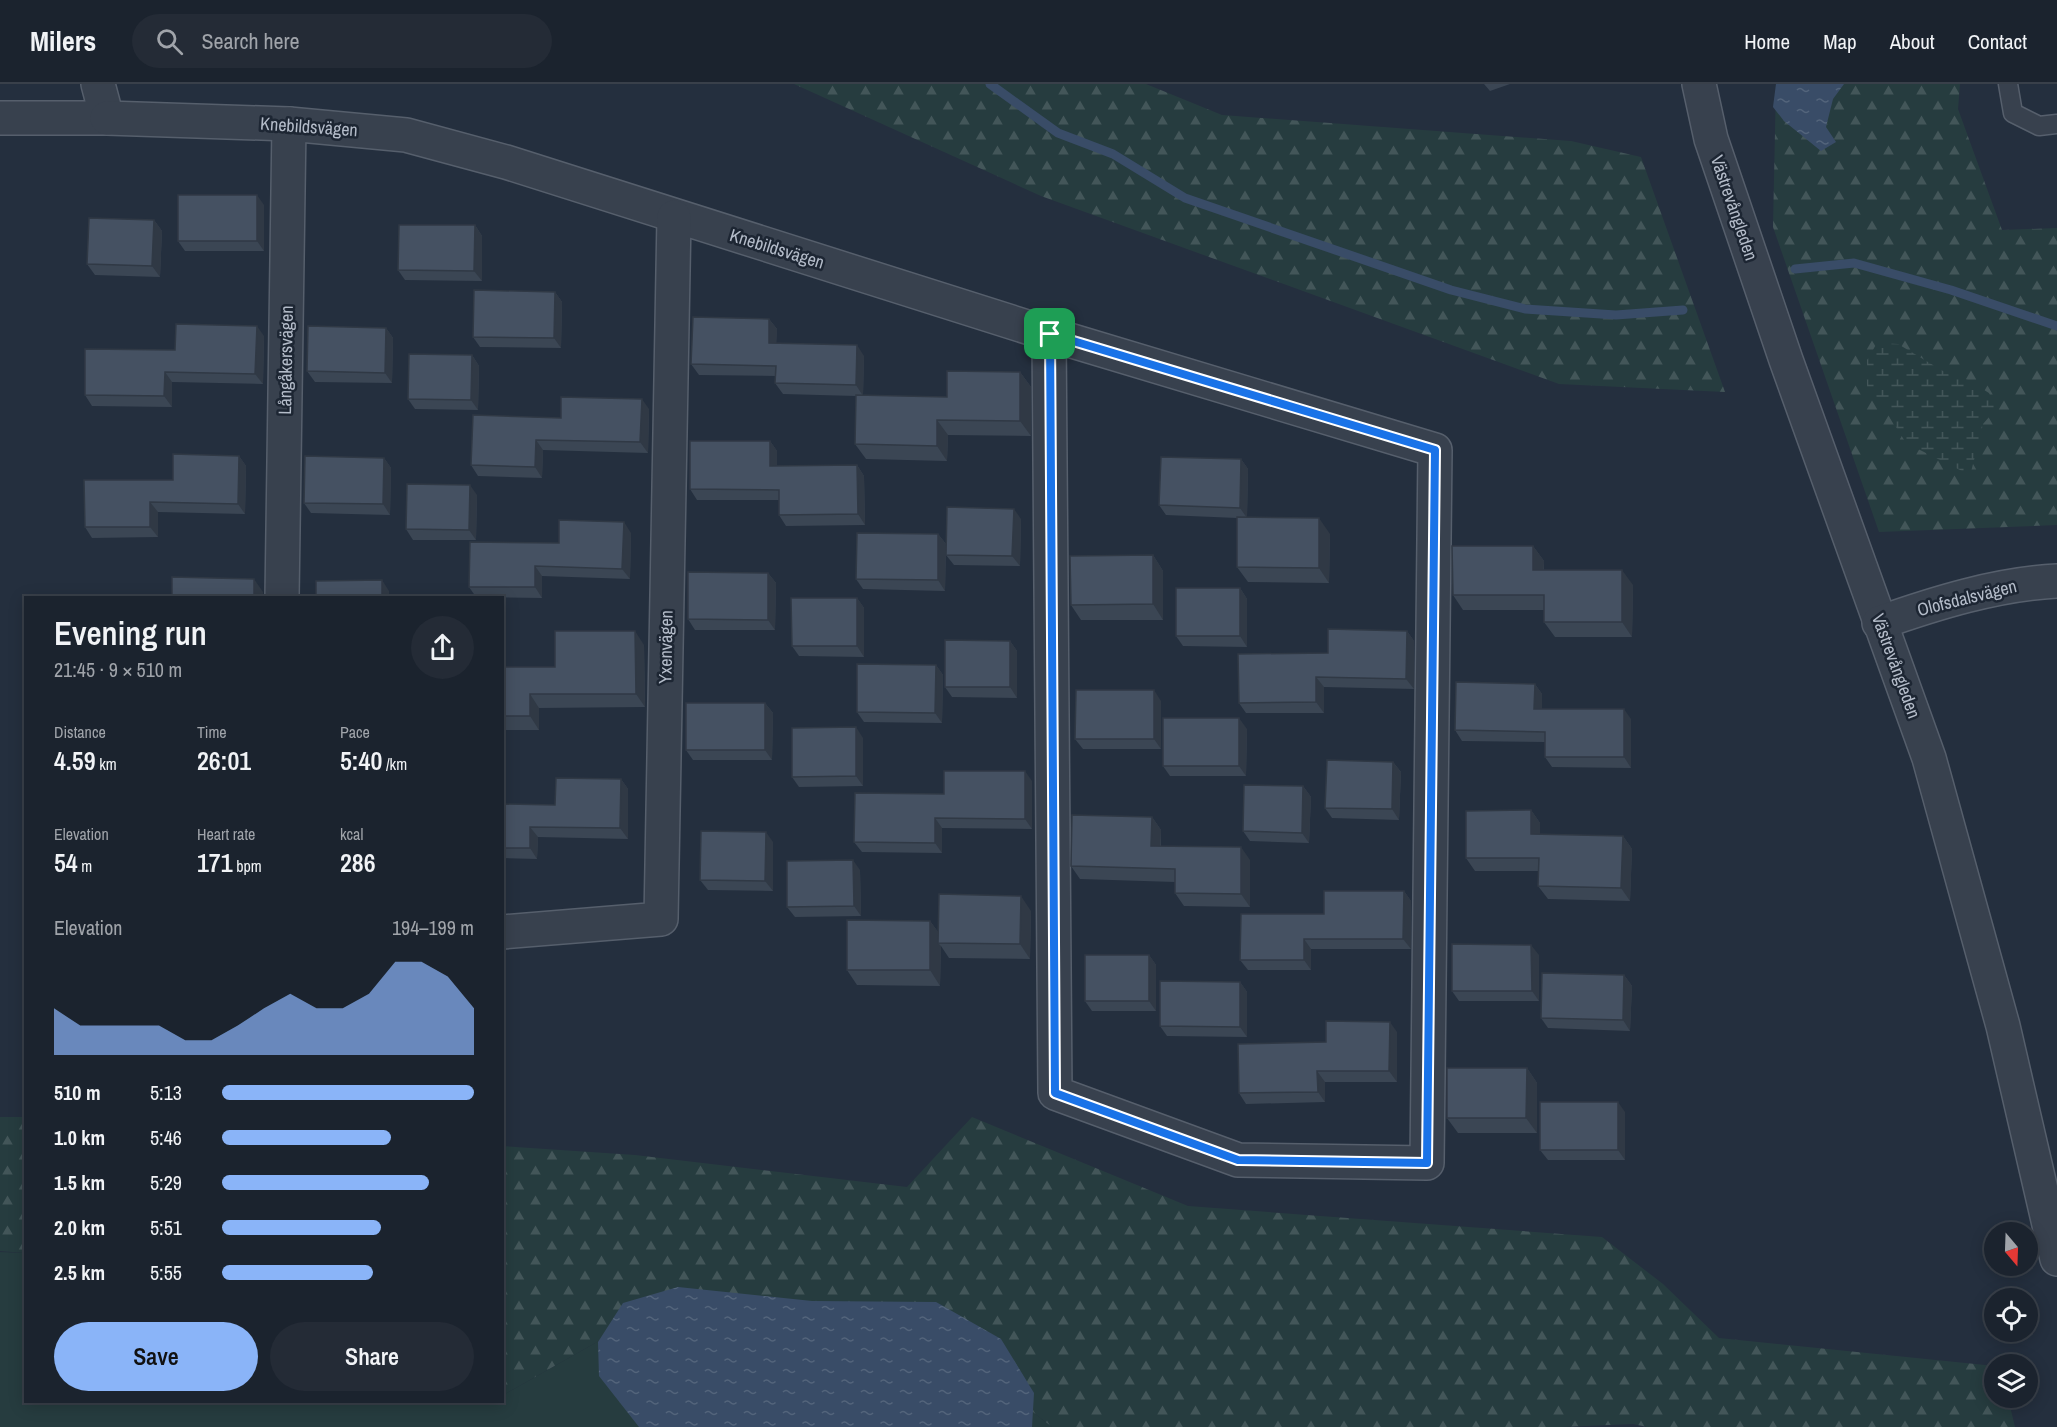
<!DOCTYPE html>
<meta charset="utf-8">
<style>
body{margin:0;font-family:"Archivo Narrow",sans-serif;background:#242b36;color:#f1f3f6;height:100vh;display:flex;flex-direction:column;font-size:22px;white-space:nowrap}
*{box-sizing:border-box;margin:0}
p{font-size:20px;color:#a0a4aa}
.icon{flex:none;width:33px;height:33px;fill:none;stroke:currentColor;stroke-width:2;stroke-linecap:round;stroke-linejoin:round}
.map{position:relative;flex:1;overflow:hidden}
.drawer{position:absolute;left:24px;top:512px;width:480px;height:807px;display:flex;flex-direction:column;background:#1b232e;border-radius:0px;box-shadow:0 3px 15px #0003,0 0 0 2px #39404a}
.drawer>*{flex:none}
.needle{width:39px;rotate:161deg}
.buttons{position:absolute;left:1984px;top:1138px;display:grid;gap:12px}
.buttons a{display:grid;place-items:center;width:54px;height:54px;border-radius:50%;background:#1b232e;box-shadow:0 3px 15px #0003,0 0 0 2px #39404a;font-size:30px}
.pin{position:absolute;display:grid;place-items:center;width:51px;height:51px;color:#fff;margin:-26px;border-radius:12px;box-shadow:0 3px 9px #0006}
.round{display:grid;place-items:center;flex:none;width:63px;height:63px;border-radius:32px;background:#242b36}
.overview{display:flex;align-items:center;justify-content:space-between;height:102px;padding:0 30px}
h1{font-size:33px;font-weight:600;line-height:45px}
.figures{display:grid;grid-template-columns:repeat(3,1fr);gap:9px;height:102px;padding:6px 30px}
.figures div{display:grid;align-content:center}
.figures b{font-size:26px;font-weight:600}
.figures small{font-size:16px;font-weight:400}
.figures p{font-size:16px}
.chart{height:168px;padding:12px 30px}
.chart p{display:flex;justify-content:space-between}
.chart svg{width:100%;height:108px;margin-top:6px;fill:#8ab4f8;opacity:.7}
.primary-button{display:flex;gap:12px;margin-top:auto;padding:12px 30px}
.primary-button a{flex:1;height:69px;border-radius:36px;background:#8ab4f8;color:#111;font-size:24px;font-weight:600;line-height:69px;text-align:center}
.primary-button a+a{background:#242b36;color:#f1f3f6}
ul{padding:0 30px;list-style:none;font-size:20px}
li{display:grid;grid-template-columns:96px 72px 1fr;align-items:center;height:45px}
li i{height:15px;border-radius:8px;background:#8ab4f8}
header{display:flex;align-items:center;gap:36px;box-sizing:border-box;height:84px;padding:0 30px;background:#1b232e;border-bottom:2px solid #39404a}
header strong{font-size:28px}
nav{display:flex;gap:33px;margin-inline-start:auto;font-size:21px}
.search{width:420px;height:54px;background:#242b36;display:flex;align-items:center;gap:15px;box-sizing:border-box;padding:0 21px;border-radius:33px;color:#a0a4aa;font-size:22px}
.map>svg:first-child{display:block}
.green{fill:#263c3f}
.forest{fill:url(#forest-firs)}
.wetland{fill:url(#wetland-marsh)}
.water{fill:url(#water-ripples)}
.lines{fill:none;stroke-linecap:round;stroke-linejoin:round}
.stream{stroke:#394c67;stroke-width:9}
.service-casing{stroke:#565f6c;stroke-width:21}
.minor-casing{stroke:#565f6c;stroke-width:36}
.tertiary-casing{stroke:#565f6c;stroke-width:36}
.service{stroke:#38414e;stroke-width:18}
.minor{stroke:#38414e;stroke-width:33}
.tertiary{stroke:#38414e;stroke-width:33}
.wall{fill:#3b4654}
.shaded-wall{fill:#303945}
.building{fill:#455162;stroke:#303945;stroke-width:1.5}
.route-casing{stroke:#fff;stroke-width:12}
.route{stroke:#1a73e8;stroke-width:8}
.labels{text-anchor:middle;stroke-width:5;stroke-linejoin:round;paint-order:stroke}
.street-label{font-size:18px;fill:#b4bcc9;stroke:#1d2633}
</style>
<header>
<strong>Milers</strong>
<div class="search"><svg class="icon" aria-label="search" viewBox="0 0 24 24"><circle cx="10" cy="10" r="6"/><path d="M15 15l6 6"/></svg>Search here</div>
<nav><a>Home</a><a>Map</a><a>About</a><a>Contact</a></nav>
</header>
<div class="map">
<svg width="2057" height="1343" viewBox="0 0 2057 1343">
<defs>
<pattern id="forest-firs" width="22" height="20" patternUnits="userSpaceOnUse" patternTransform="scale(1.5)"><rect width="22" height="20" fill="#263c3f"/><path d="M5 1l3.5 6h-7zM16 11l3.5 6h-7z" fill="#435659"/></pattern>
<pattern id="wetland-marsh" width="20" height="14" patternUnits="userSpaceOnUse" patternTransform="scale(1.5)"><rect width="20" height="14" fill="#263c3f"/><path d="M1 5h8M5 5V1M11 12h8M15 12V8" fill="none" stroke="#435659"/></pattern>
<pattern id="water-ripples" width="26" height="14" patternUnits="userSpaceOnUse" patternTransform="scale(1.5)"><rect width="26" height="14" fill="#394c67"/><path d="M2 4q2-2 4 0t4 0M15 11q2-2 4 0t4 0" fill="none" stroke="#53647b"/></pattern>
</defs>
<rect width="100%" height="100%" fill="#242f3e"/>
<polygon class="green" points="0,1168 25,1169 26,1317 502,1317 503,1311 634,1237 936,1252 1052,1343 0,1343"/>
<g class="forest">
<polygon points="794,0 1146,0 1222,31 1571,57 1641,73 1725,308 1559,300 1041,112"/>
<polygon points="1776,0 1960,0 1958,25 2002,146 2057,144 2057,441 1879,448 1773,143"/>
<polygon points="0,1033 25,1033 25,1169 0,1167"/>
<polygon points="972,1033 1188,1122 1602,1153 1663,1200 1719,1254 1995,1282 1995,1314 2008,1314 2015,1343 1647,1343 1633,1340 1561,1343 1052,1343 936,1252 634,1237 503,1311 502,1062 635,1071 907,1103"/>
</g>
<polygon class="wetland" points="1877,259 1898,260 1948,290 1968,296 1989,309 1996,325 1983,340 1971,388 1966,389 1906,359 1883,322 1867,305 1867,276"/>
<g class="water">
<polygon points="1776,0 1844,0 1833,15 1826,43 1836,58 1821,67 1784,37 1773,23"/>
<polygon points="678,1203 812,1217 936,1218 1001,1255 1034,1309 1032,1343 639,1343 599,1292 598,1258 623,1219"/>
</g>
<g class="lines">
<g class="stream">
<polyline points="990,0 1058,49 1113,70 1185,114 1451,206 1525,225 1616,231 1683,226"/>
<polyline points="1795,185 1854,179 1951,206 2057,242"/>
</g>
<defs>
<polyline id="service" points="2008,0 2013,29 2039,42 2057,40"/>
<g id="minor">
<polyline points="0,34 107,34 98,0"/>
<polyline points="107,34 289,40 406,51 506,78 1049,250 1435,366 1427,1079 1238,1076 1055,1009 1049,250"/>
<polyline points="282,513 289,40"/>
<polyline points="502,848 661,835 674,133"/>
</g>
<g id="tertiary">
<polyline points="1699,0 1711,55 1786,276 1929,674 2003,942 2057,1175"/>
<path d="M1879,539C1936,519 1997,500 2057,497"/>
</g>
</defs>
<use href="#service" class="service-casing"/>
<use href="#minor" class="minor-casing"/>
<use href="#tertiary" class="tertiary-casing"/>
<use href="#service" class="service"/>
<use href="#minor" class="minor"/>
<use href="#tertiary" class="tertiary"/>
</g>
<g class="wall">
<polygon points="1484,0 1510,0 1490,7"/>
<polygon points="264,121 264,167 185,167 178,157"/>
<polygon points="154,136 162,147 160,193 95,191 87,180"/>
<polygon points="475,141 482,152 482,197 405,196 398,186"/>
<polygon points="555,208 562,218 561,264 480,263 473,253"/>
<polygon points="769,235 777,245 776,259 864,272 863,311 947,313 1020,288 1031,303 1031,352 948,351 947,377 866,375 855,360 856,312 783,310 775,299 776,292 699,291 691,280"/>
<polygon points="386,244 393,254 392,299 315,298 307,287"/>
<polygon points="264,252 263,300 172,298 172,323 92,322 85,311 175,266"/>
<polygon points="472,271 479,282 478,326 415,325 408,315"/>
<polygon points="649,325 648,369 543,366 542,394 478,392 471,381 561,334"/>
<polygon points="770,357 777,367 777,382 857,381 864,392 865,441 786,442 779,431 779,416 697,416 690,405"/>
<polygon points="239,372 246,382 245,430 158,428 158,453 92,454 85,443 173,396"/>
<polygon points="384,374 391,384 390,431 311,429 304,419"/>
<polygon points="1241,375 1248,385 1247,433 1330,450 1329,499 1248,498 1237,483 1237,434 1166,431 1159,421"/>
<polygon points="477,411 476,456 413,456 406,445"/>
<polygon points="1021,435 1020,482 954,481 946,471"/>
<polygon points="631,449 630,495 542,492 542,514 476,513 469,503 559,459"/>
<polygon points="938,450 946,460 945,507 863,505 856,495"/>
<polygon points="1533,462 1544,477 1544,486 1633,501 1632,553 1555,553 1544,538 1544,526 1463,526 1453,511"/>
<polygon points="1153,471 1163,487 1163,536 1081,536 1071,521"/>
<polygon points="768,489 776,499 775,546 695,546 688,535"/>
<polygon points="1240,504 1247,515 1247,563 1183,562 1176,552"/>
<polygon points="857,514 864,524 864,573 799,572 792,562"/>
<polygon points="1407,547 1414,557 1414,605 1324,603 1324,629 1246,629 1239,619 1328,569"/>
<polygon points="1010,557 1017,567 1017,614 952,613 945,603"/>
<polygon points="644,561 645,623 539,624 539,646 502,646 502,583 555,583"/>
<polygon points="936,581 943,591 942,639 864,638 857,628"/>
<polygon points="1535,600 1542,610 1542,625 1631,635 1631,684 1552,683 1545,673 1545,658 1462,657 1455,646"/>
<polygon points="1161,617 1161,665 1083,665 1075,655"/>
<polygon points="765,619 773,629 772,676 693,676 686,666"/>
<polygon points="1247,645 1246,692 1170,692 1163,682"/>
<polygon points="863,654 863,702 799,703 792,693"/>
<polygon points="1393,678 1401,688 1399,736 1332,734 1325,724"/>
<polygon points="621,695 628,705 628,755 538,753 537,775 502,774 502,720 555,721"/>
<polygon points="1032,697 1032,745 942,744 942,769 862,768 854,758 944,710"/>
<polygon points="1303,702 1311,713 1309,759 1250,757 1243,747"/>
<polygon points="1531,726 1540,739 1540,750 1623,752 1632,765 1630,817 1548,815 1538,802 1539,787 1475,787 1466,774"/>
<polygon points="1152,733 1161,746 1161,762 1250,776 1250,823 1184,822 1175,809 1175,798 1080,795 1071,782"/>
<polygon points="773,758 773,807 708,806 700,796"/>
<polygon points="860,786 861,832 795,833 787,823"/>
<polygon points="1404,807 1411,817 1411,865 1311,865 1311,886 1248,886 1240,876 1324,830"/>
<polygon points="1031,827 1030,875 949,874 941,862 940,902 857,901 847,886 930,837 938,848"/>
<polygon points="1149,871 1156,881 1156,927 1092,927 1085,917"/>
<polygon points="1539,871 1539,917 1459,917 1452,907"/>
<polygon points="1624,891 1632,902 1630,947 1548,944 1541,934"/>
<polygon points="1240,898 1247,908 1247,953 1167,952 1160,942"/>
<polygon points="1397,948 1397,998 1325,998 1325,1018 1246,1020 1239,1009 1326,958"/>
<polygon points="1527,984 1537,999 1537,1049 1458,1049 1447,1034"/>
<polygon points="1625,1028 1625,1076 1548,1076 1540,1066"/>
</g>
<g class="shaded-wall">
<polygon points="257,111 264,121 264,167 257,157"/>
<polygon points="154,136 162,147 160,193 152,182"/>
<polygon points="475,141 482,152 482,197 474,187"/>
<polygon points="555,208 562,218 561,264 554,254"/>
<polygon points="769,235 777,245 776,269 769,259"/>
<polygon points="257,242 264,252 263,300 255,290"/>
<polygon points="386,244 393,254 392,299 385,289"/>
<polygon points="857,261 864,272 863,312 856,301"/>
<polygon points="472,271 479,282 478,326 471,316"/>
<polygon points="165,288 172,298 172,323 164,312"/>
<polygon points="1020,288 1031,303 1031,352 1020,337"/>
<polygon points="642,315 649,325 648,369 640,358"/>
<polygon points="937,336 948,351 947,377 937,362"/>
<polygon points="536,356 543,366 542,394 535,383"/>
<polygon points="770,357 777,367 777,393 770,382"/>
<polygon points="239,372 246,382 245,430 238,420"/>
<polygon points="384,374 391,384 390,431 383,420"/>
<polygon points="1241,375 1248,385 1247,434 1240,424"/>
<polygon points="857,381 864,392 865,441 858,430"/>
<polygon points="470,401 477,411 476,456 469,446"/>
<polygon points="150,418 158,428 158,453 150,443"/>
<polygon points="1014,425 1021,435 1020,482 1012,472"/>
<polygon points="1319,434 1330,450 1329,499 1319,484"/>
<polygon points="624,438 631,449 630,495 622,485"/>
<polygon points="938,450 946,460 945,507 938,496"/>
<polygon points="1533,462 1544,477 1543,501 1533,486"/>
<polygon points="1153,471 1163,487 1163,536 1153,520"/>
<polygon points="535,482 542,492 542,514 535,503"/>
<polygon points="1622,486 1633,501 1632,553 1622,538"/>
<polygon points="768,489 776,499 775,546 768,536"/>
<polygon points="254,495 263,508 263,513 254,513"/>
<polygon points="382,496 389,507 389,513 382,513"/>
<polygon points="1240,504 1247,515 1247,563 1240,552"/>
<polygon points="857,514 864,524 864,573 857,562"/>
<polygon points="635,547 644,561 645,623 636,610"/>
<polygon points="1407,547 1414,557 1414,605 1406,595"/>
<polygon points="1010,557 1017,567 1017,614 1010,603"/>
<polygon points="936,581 943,591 942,639 935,629"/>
<polygon points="1316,593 1324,603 1324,629 1316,618"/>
<polygon points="1535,600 1542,610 1542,636 1534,625"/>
<polygon points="1154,606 1161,617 1161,665 1154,655"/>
<polygon points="530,610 539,624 539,646 530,632"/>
<polygon points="765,619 773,629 772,676 765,666"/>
<polygon points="1624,625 1631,635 1631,684 1624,673"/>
<polygon points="1239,634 1247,645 1246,692 1239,682"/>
<polygon points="856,643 863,654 863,702 856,692"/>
<polygon points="1393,678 1401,688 1399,736 1392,725"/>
<polygon points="1025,687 1032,697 1032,745 1025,735"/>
<polygon points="621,695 628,705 628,755 620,744"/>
<polygon points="1303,702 1311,713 1309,759 1302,749"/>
<polygon points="1531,726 1540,739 1540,763 1531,750"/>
<polygon points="1152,733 1161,746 1160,775 1151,762"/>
<polygon points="935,734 942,744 942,769 935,759"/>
<polygon points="530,743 538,753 537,775 530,764"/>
<polygon points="766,748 773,758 773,807 765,797"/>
<polygon points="1623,752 1632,765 1630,817 1621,804"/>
<polygon points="1241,763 1250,776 1250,823 1241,810"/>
<polygon points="853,776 860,786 861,832 854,822"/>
<polygon points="1404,807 1411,817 1411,865 1403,855"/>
<polygon points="1021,812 1031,827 1030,875 1020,860"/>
<polygon points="930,837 941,852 938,859 941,862 940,902 930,886"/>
<polygon points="1304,855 1311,865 1311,886 1304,876"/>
<polygon points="1531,861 1539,871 1539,917 1532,907"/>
<polygon points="1149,871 1156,881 1156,927 1149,917"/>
<polygon points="1624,891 1632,902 1630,947 1623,936"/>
<polygon points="1240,898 1247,908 1247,953 1240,943"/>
<polygon points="1390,938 1397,948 1397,998 1389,987"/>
<polygon points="1527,984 1537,999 1537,1049 1526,1034"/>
<polygon points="1317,987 1325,998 1325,1018 1318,1008"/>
<polygon points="1618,1018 1625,1028 1625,1076 1618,1066"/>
</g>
<g class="building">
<rect x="178" y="111" width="79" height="46"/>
<polygon points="89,134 154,136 152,182 87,180"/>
<polygon points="399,141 475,141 474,187 398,186"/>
<polygon points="474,206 555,208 554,254 473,253"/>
<polygon points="693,233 769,235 769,259 857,261 856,301 775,299 776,282 691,280"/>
<polygon points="176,240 257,242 255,290 165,288 164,312 85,311 85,265 175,266"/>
<polygon points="308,242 386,244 385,289 307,287"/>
<polygon points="409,270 472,271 471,316 408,315"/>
<polygon points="947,287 1020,288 1020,337 937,336 937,362 855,360 856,311 947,313"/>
<polygon points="561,313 642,315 640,358 536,356 535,383 471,381 473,331 561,334"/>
<polygon points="690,357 770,357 770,382 857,381 858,430 779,431 779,406 690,405"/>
<polygon points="173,370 239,372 238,420 150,418 150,443 85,443 84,396 173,396"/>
<polygon points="305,372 384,374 383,420 304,419"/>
<polygon points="1161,373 1241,375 1240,424 1159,421"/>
<polygon points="407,400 470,401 469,446 406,445"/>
<polygon points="947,423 1014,425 1012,472 946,471"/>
<polygon points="1237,433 1319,434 1319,484 1237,483"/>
<polygon points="559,436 624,438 622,485 535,482 535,503 469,503 470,458 559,459"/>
<polygon points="857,449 938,450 938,496 856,495"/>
<polygon points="1452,462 1533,462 1533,486 1622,486 1622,538 1544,538 1544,511 1453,511"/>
<polygon points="1153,471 1153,520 1071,521 1070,472"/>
<polygon points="688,488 768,489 768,536 688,535"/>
<polygon points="172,493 254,495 254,513 172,513"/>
<polygon points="382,496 382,513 316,513 316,497"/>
<rect x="1176" y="504" width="64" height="48"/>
<polygon points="791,514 857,514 857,562 792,562"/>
<polygon points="1328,545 1407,547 1406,595 1316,593 1316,618 1239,619 1238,570 1328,569"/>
<polygon points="555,547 635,547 636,610 530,610 530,632 502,632 502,583 555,583"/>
<polygon points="945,556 1010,557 1010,603 945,603"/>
<polygon points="857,580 936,581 935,629 857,628"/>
<polygon points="1456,598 1535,600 1534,625 1624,625 1624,673 1545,673 1545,648 1455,646"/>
<polygon points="1076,606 1154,606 1154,655 1075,655"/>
<rect x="686" y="619" width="79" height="47"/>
<rect x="1163" y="634" width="76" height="48"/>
<polygon points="856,643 856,692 792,693 792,644"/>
<polygon points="1327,676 1393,678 1392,725 1325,724"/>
<polygon points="944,687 1025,687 1025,735 935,734 935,759 854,758 855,709 944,710"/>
<polygon points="556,694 621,695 620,744 530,743 530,764 502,764 502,720 555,721"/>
<polygon points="1244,701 1303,702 1302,749 1243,747"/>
<polygon points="1531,726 1531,750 1623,752 1621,804 1538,802 1539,774 1466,774 1466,727"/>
<polygon points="1072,731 1152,733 1151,762 1241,763 1241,810 1175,809 1175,785 1071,782"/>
<polygon points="701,747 766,748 765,797 700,796"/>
<polygon points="853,776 854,822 787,823 787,777"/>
<polygon points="1324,807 1404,807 1403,855 1304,855 1304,876 1240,876 1241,830 1324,830"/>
<polygon points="939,810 1021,812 1020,860 938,859"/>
<polygon points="847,836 930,837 930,886 847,886"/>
<polygon points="1452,860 1531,861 1532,907 1452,907"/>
<rect x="1085" y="871" width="64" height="46"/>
<polygon points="1542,889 1624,891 1623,936 1541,934"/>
<polygon points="1160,897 1240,898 1240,943 1160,942"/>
<polygon points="1326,937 1390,938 1389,987 1317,987 1318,1008 1239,1009 1238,960 1326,958"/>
<polygon points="1447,984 1527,984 1526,1034 1447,1034"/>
<rect x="1540" y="1018" width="78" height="48"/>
</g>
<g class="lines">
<defs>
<polygon id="route" points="1050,250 1435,366 1427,1079 1238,1076 1055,1009"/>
</defs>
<use href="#route" class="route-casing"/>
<use href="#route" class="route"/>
</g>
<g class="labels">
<g class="street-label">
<text transform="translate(309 43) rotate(4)" y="6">Knebildsvägen</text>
<text transform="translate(1734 124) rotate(71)" y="6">Västrevångleden</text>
<text transform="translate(777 165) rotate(17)" y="6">Knebildsvägen</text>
<text transform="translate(286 276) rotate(-89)" y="6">Långåkersvägen</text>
<text transform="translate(1967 514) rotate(-14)" y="6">Olofsdalsvägen</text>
<text transform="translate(666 563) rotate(-89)" y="6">Yxenvägen</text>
<text transform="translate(1896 582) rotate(70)" y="6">Västrevångleden</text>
</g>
</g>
</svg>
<div class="buttons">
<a><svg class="needle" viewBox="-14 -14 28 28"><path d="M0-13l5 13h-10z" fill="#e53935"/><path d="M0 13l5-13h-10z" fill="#a0a4aa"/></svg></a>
<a><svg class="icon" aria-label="locate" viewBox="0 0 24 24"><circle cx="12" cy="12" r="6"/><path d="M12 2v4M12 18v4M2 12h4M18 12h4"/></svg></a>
<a><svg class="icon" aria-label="layers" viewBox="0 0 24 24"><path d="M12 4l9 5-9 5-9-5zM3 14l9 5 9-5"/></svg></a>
</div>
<div class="pin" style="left:1050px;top:250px;background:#1e9e55"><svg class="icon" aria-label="arrive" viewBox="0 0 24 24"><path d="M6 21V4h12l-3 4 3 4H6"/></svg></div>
<section class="drawer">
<div class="overview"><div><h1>Evening run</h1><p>21:45 · 9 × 510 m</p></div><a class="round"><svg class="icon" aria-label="share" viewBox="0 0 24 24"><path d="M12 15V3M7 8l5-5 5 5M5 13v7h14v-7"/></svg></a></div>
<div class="figures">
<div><p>Distance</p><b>4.59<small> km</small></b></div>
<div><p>Time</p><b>26:01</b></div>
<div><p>Pace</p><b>5:40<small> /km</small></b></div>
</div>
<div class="figures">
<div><p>Elevation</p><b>54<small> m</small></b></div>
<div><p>Heart rate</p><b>171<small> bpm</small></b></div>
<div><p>kcal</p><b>286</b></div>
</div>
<div class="chart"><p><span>Elevation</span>194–199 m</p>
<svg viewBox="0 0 160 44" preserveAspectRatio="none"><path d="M0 44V25L10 32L20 32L30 32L40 32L50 38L60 38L70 32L80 25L90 19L100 25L110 25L120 19L130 6L140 6L150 12L160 25V44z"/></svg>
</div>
<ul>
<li><b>510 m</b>5:13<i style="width:100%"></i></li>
<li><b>1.0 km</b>5:46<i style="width:67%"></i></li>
<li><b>1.5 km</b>5:29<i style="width:82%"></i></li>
<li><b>2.0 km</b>5:51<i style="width:63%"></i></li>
<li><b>2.5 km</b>5:55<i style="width:60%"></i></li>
</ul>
<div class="primary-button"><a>Save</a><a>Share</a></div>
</section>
</div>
